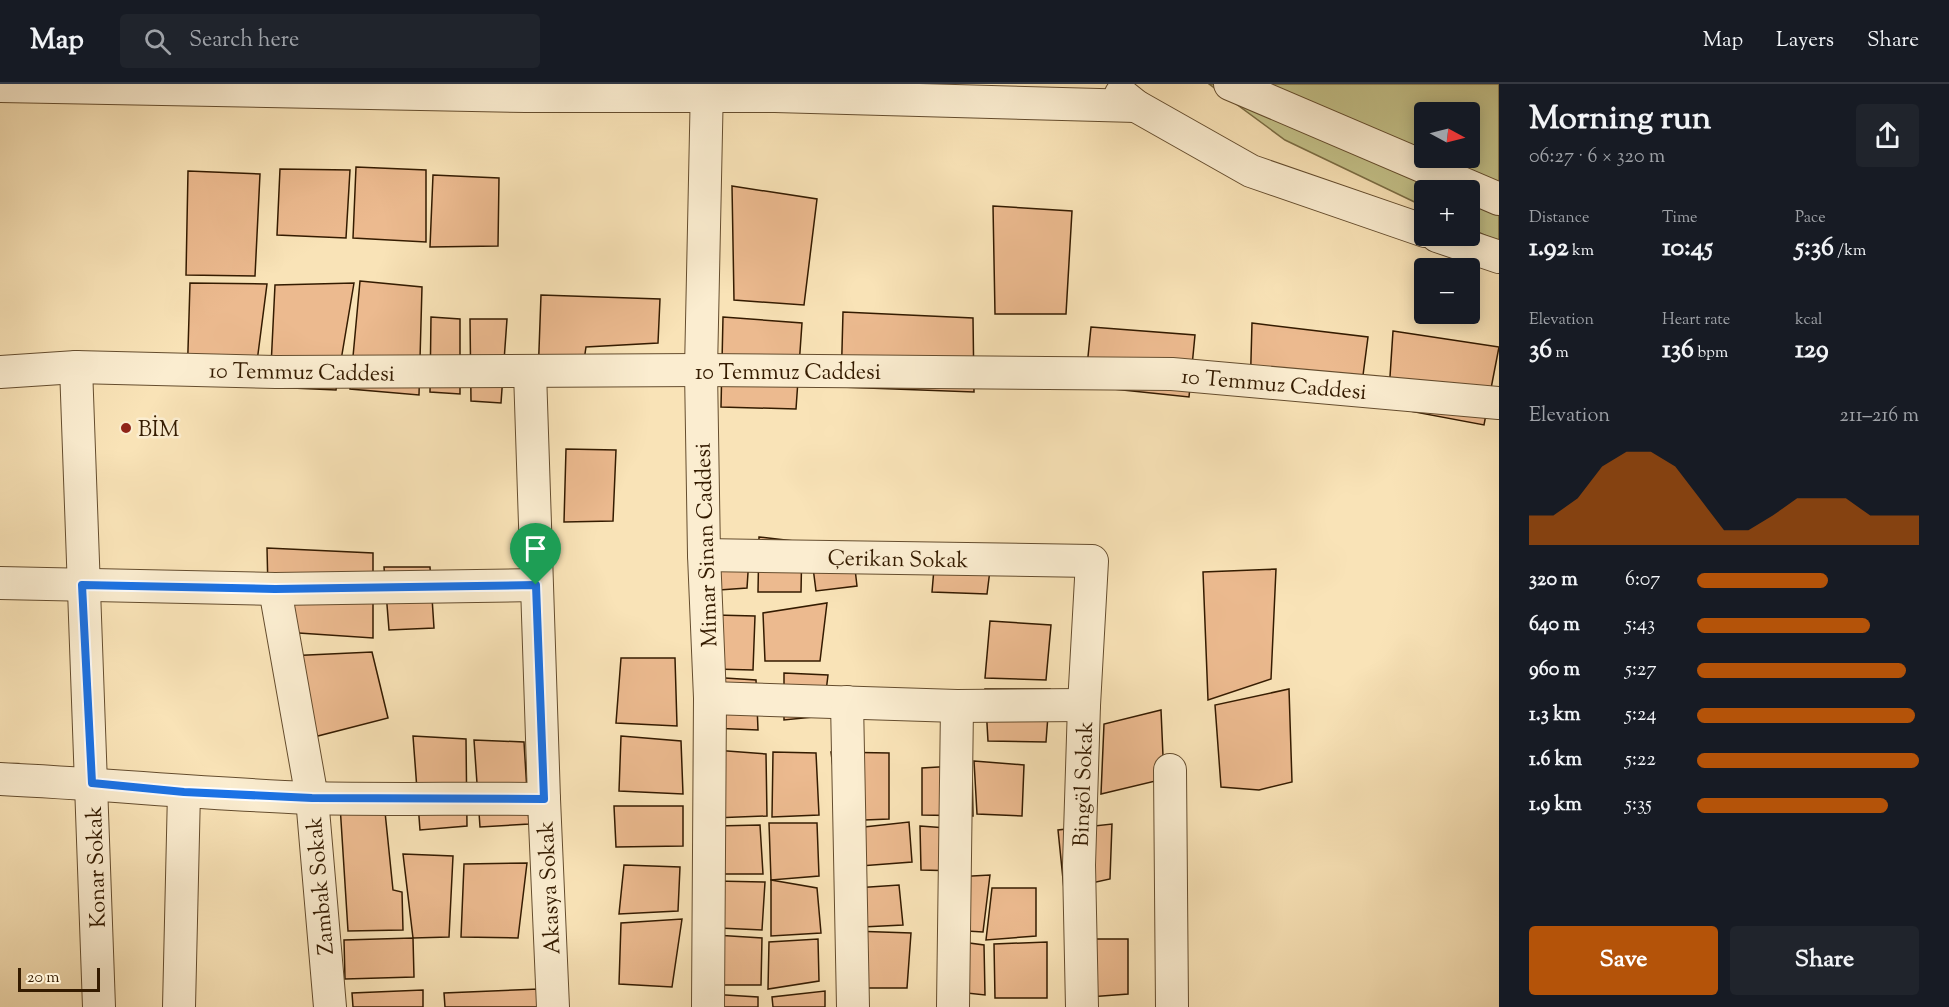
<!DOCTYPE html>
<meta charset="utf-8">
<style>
body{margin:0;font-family:"Sorts Mill Goudy",serif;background:#20242c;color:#f1f3f6;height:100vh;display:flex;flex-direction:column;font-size:22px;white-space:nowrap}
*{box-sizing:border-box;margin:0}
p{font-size:20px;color:#9ea1a6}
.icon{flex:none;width:33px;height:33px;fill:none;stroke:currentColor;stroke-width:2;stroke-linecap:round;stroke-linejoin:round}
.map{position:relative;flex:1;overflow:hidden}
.sheet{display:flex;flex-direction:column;background:#171b24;width:450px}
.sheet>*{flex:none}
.needle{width:39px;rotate:97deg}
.controls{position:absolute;left:1414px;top:18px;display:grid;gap:12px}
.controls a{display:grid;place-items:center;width:66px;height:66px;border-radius:6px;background:#171b24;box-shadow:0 3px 15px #0003;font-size:30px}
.scale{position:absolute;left:18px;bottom:15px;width:82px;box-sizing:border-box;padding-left:6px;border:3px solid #341b00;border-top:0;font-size:16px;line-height:21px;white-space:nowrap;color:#341b00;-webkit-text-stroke:4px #fbedd0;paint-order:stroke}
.pin{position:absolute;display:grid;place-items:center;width:51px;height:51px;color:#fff;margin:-62px -26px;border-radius:50% 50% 50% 0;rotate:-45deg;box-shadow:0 0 6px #0007}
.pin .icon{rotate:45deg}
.round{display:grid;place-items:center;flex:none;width:63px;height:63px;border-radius:6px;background:#20242c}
.headline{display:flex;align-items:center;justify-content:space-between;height:102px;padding:0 30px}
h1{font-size:33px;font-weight:700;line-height:45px}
.metrics{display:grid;grid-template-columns:repeat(3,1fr);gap:9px;height:102px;padding:6px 30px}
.metrics div{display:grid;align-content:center}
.metrics b{font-size:26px;font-weight:700}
.metrics small{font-size:16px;font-weight:400}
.metrics p{font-size:16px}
.chart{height:168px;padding:12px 30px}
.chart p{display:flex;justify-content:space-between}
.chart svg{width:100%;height:108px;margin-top:6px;fill:#b45309;opacity:.7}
.action{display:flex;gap:12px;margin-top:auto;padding:12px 30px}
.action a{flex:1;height:69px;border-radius:6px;background:#b45309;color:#fff;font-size:24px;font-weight:700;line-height:69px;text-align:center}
.action a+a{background:#20242c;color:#f1f3f6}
ul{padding:0 30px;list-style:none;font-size:20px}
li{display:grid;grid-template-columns:96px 72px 1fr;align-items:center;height:45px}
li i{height:15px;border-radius:8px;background:#b45309}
header{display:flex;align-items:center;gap:36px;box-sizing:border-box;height:84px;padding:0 30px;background:#171b24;border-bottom:2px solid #363941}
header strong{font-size:28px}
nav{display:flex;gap:33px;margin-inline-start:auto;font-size:21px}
.search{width:420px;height:54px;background:#20242c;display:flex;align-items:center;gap:15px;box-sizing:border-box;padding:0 21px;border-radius:6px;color:#9ea1a6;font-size:22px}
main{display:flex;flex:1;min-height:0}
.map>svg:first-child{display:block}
.green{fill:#c4c28a;stroke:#7c6e45;stroke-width:1.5;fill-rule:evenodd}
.building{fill:#ecba8f;stroke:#341b00;stroke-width:1.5}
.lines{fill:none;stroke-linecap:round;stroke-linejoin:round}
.minor-casing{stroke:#654d2e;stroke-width:34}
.minor{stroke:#fbedd0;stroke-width:32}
.route-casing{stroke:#fff;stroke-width:12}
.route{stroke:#1a73e8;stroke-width:8}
.poi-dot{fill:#8f2418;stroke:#fbedd0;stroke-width:2}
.labels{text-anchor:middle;stroke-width:5;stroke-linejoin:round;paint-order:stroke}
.street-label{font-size:22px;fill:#341b00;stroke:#fbedd0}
.poi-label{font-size:22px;fill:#341b00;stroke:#fbedd0;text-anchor:start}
</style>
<header>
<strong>Map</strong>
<div class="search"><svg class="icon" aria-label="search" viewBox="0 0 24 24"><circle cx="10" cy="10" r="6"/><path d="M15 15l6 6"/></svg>Search here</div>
<nav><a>Map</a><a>Layers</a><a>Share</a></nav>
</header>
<main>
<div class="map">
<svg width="1499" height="923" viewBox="0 0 1499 923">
<rect width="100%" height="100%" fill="#f9e3b7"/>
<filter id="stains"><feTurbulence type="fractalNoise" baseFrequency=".00333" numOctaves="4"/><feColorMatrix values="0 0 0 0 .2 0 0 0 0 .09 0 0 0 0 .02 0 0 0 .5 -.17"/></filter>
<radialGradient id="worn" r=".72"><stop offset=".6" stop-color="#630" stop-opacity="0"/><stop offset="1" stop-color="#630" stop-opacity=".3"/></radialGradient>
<path class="green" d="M1209,0H1499V158L1470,144V106H1425V123L1285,56ZM1425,28H1470V74H1425Z"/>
<g class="building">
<polygon points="356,83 426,86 426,158 353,154"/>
<polygon points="280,85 350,86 346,154 277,151"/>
<polygon points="188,87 260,90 255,192 186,191"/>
<polygon points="433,91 499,94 498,162 430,163"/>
<polygon points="732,102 817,115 804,221 734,216"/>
<polygon points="993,122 1072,127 1066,230 995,230"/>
<polygon points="360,197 422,203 419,311 350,305"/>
<polygon points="190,199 267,200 254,301 187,299"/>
<polygon points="354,199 336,306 270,303 275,201"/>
<polygon points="541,211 660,215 658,259 586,263 581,297 538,293"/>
<polygon points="843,228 973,234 974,308 841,303"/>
<polygon points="431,233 460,235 460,310 430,308"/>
<polygon points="723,233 802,239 796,325 721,323"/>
<polygon points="470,235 507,235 501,319 471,317"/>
<polygon points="1252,239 1368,253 1359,322 1250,311"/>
<polygon points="1091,243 1195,251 1189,313 1085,302"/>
<polygon points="1393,247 1499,263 1484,341 1388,323"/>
<polygon points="566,365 616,366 613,437 564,438"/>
<polygon points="759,453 802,458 801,508 758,508"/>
<polygon points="707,456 750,458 747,504 705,507"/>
<polygon points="852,459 857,502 816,507 810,460"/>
<polygon points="936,461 993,462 987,510 932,508"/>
<polygon points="267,464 373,469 373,554 269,547"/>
<polygon points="384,483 430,483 434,544 389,546"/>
<polygon points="1276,485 1271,595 1208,616 1203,488"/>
<polygon points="827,519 820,577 765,577 763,529"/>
<polygon points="715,531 755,532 753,586 714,585"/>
<polygon points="990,537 1051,541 1046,596 985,594"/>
<polygon points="372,568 388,634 310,654 287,572"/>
<polygon points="621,574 675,574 677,642 616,639"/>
<polygon points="784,589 828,591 823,632 784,636"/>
<polygon points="709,593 756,596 758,646 710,644"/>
<polygon points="985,605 1050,605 1046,658 988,657"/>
<polygon points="1289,605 1292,698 1259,706 1221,703 1215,621"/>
<polygon points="1161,626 1164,695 1101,710 1104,640"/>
<polygon points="413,652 466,655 467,742 420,746"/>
<polygon points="621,652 681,657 683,710 619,707"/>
<polygon points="474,656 524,658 529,740 480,743"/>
<polygon points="714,666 766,670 767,732 713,734"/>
<polygon points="773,668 816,669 819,731 772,733"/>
<polygon points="831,668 889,669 889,735 840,737"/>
<polygon points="974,677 1024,681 1022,732 977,730"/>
<polygon points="972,681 973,732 922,731 922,684"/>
<polygon points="384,718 393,806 402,808 403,846 348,847 340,721"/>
<polygon points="614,722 683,722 683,762 616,763"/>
<polygon points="909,738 912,778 847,783 846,745"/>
<polygon points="769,739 817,739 819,792 771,796"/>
<polygon points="1112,740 1110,795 1064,805 1058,746"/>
<polygon points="760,741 763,790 719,790 716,742"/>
<polygon points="920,742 960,745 960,787 921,786"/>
<polygon points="403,770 453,772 449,853 413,854"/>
<polygon points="527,779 518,854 461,853 464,780"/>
<polygon points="624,781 680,783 678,827 619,830"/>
<polygon points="990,791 983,848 950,846 954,793"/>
<polygon points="771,796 817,804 821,849 771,852"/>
<polygon points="715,797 765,798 762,846 719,844"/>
<polygon points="899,801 903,841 842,844 840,805"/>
<polygon points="992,804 1036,804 1036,852 986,856"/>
<polygon points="682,835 672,903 619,900 621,839"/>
<polygon points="852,847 911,849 907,904 853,904"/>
<polygon points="715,851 762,854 761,901 716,901"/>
<polygon points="413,854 414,893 345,895 344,856"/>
<polygon points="818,855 819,897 768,905 769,858"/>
<polygon points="939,855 984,861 985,911 939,906"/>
<polygon points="1086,855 1128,855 1128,910 1089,913"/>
<polygon points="1047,858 1047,914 995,914 994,860"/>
<polygon points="539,905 539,923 445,923 444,909"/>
<polygon points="423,906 423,923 353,923 352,909"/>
<polygon points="825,907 825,923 773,923 772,913"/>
<polygon points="709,910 758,913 758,923 710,923"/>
</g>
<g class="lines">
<defs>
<g id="minor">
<polyline points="707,0 701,286 704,471 710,614 708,923"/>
<polyline points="1230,0 1499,115"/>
<polyline points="0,2 526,12 775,12 1136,22"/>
<polyline points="1121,10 1136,22 1251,87 1425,147"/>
<polyline points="1437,152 1499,173"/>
<path d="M76,283C82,496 93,709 99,923"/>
<polyline points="0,288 76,283 276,288 701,286 1172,290 1499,319"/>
<polyline points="530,288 544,715 553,923"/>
<polyline points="704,471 1092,477 1084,621 1079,781 1082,923"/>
<polyline points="0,499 275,505 536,501"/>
<polyline points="275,505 312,714 330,923"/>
<polyline points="710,614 957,622 1084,621"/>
<polyline points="847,618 853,923"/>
<polyline points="1170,686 1172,923"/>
<path d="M0,695C104,700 207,710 310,714C388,716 466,714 544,715"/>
<polyline points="179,923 184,708"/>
<polyline points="953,923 957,622"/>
</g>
</defs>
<use href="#minor" class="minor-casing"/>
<use href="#minor" class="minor"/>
</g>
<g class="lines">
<defs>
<polygon id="route" points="82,501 275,505 536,501 544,715 312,714 184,708 92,699"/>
</defs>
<use href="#route" class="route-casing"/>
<use href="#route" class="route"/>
</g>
<circle class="poi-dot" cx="126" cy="344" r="6"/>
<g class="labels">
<g class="street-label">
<text transform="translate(302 287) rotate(1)" y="8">10 Temmuz Caddesi</text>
<text x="788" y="295">10 Temmuz Caddesi</text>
<text transform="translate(1274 299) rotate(5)" y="8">10 Temmuz Caddesi</text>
<text transform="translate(705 461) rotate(-92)" y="8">Mimar Sinan Caddesi</text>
<text transform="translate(898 474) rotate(1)" y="8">Çerikan Sokak</text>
<text transform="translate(1082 700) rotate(-88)" y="8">Bingöl Sokak</text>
<text transform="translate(95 783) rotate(-92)" y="8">Konar Sokak</text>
<text transform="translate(319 802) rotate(-95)" y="8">Zambak Sokak</text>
<text transform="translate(548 804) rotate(-93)" y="8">Akasya Sokak</text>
</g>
<g class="poi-label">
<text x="138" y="352">BİM</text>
</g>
</g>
<rect width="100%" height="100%" filter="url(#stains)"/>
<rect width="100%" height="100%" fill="url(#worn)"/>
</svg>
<div class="controls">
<a><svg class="needle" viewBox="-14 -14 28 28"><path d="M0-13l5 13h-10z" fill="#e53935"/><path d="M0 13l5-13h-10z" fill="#9ea1a6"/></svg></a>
<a>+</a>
<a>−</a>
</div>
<div class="scale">20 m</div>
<div class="pin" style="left:536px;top:501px;background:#1e9e55"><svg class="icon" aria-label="arrive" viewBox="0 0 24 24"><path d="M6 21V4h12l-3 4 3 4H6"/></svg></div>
</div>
<section class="sheet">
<div class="headline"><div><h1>Morning run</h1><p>06:27 · 6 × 320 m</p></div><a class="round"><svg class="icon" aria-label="share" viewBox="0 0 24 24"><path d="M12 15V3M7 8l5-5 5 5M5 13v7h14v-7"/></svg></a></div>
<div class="metrics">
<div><p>Distance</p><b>1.92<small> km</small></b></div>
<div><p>Time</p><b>10:45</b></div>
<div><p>Pace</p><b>5:36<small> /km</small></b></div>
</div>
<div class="metrics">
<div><p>Elevation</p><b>36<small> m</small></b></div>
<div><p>Heart rate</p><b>136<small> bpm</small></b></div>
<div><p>kcal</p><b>129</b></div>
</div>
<div class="chart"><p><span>Elevation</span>211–216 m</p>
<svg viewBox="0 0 160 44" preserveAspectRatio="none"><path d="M0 44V32L10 32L20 25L30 12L40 6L50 6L60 12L70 25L80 38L90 38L100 32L110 25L120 25L130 25L140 32L150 32L160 32V44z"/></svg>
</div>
<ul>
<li><b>320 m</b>6:07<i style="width:59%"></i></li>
<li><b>640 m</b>5:43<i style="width:78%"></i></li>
<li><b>960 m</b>5:27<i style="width:94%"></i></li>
<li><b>1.3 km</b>5:24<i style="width:98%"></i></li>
<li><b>1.6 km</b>5:22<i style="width:100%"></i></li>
<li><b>1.9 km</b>5:35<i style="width:86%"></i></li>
</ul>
<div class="action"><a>Save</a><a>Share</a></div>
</section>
</main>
